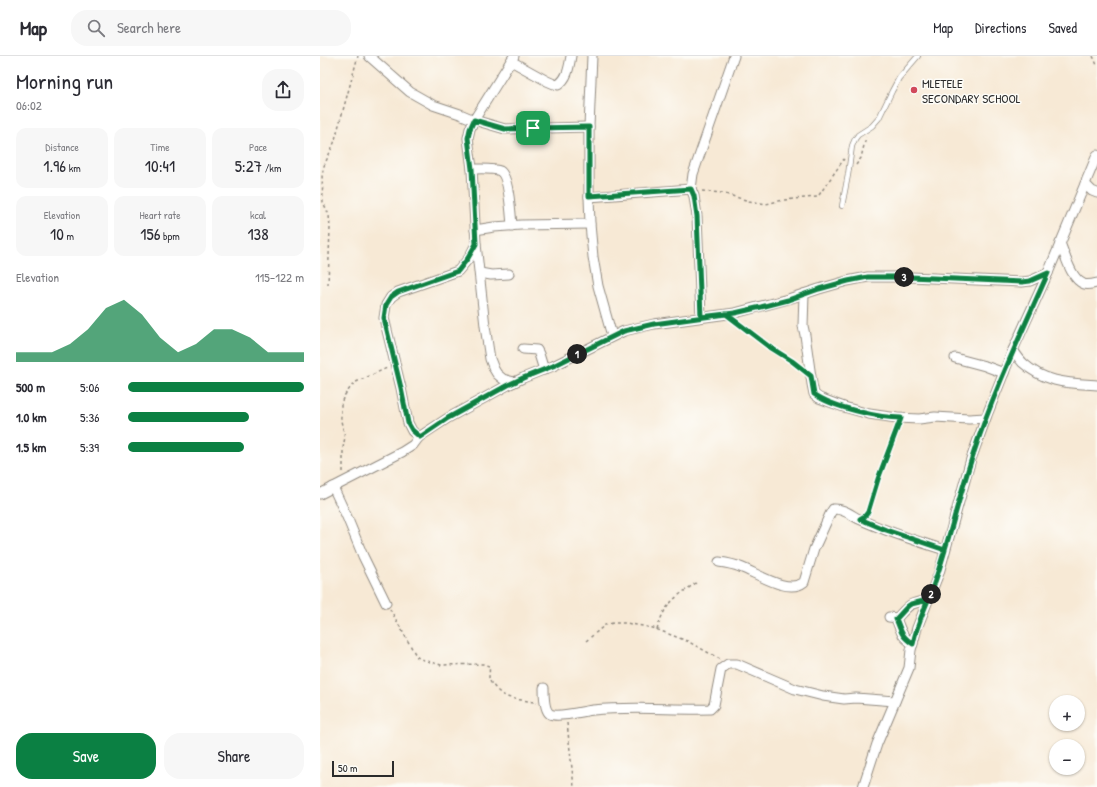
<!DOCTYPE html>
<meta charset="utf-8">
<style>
body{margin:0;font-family:"Patrick Hand",sans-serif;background:#f7f7f7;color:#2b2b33;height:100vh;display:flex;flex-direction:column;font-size:15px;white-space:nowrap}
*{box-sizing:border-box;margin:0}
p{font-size:13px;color:#7c7c81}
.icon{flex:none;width:22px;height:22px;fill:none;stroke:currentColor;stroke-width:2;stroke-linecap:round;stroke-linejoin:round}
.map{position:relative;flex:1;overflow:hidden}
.sheet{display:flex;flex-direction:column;background:#fff;width:320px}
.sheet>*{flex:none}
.fabs{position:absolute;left:729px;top:639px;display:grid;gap:8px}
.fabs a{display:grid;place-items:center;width:36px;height:36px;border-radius:50%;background:#fff;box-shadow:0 1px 3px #0004;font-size:20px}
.scale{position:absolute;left:12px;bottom:10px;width:62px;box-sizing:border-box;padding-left:4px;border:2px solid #2b2b2b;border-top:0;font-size:11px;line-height:14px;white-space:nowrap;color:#2b2b2b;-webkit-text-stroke:3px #fdfcf7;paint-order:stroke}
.pin{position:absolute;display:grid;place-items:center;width:34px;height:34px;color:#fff;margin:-17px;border-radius:8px;box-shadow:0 2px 6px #0006}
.km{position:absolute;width:20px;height:20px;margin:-10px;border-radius:50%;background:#222;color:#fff;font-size:11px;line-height:20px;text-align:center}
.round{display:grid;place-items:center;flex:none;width:42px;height:42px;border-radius:16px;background:#f7f7f7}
.summary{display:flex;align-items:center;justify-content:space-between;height:68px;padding:0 16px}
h1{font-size:22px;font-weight:600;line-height:30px}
.stats{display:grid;grid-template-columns:repeat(3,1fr);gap:6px;height:68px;padding:4px 16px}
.stats div{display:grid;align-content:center;border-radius:10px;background:#f7f7f7;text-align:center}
.stats b{font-size:17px;font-weight:600}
.stats small{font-size:11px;font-weight:400}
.stats p{font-size:11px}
.chart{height:112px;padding:8px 16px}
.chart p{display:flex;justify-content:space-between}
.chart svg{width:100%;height:72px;margin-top:4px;fill:#0b8043;opacity:.7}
.cta{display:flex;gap:8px;margin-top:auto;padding:8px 16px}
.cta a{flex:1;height:46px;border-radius:16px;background:#0b8043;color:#fff;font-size:16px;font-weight:600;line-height:46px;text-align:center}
.cta a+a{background:#f7f7f7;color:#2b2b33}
ul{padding:0 16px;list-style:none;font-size:13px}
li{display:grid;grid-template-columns:64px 48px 1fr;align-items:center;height:30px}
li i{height:10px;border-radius:5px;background:#0b8043}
header{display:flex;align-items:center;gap:24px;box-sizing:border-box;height:56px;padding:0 20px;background:#fff;border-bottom:1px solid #e1e1e2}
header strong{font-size:19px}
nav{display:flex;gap:22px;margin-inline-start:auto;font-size:14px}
.search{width:280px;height:36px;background:#f7f7f7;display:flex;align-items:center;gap:10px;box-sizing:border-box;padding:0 14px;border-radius:16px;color:#7c7c81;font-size:15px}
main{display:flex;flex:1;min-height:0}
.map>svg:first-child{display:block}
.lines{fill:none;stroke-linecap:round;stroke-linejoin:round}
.lane-casing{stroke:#918a80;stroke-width:6}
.street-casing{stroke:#918a80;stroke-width:11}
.path{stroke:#918a80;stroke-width:1.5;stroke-dasharray:3 3;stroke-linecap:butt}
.lane{stroke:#fff;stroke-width:4.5}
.street{stroke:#fff;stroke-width:9}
.route-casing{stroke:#fff;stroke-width:8}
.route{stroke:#0b8043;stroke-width:5}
.poi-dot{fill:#d1495b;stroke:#fdfcf7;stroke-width:1.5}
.labels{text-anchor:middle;stroke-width:3;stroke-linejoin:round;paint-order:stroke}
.poi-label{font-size:13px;fill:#2b2b2b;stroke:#fdfcf7;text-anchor:start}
</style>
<header>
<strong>Map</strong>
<div class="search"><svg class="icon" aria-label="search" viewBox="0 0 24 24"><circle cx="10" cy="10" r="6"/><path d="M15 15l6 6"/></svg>Search here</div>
<nav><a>Map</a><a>Directions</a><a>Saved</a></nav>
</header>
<main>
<section class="sheet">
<div class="summary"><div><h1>Morning run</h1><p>06:02</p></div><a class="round"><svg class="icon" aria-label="share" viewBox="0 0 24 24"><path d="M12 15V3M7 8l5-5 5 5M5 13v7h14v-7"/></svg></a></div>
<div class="stats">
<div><p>Distance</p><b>1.96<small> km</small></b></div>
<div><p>Time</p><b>10:41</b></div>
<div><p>Pace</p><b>5:27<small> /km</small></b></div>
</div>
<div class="stats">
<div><p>Elevation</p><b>10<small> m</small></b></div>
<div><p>Heart rate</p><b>156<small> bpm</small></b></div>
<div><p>kcal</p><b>138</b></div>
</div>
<div class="chart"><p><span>Elevation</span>115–122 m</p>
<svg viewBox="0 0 160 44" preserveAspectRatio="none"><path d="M0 44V38L10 38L20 38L30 33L40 24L50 11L60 6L70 15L80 29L90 38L100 33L110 24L120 24L130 29L140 38L150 38L160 38V44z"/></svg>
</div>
<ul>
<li><b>500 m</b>5:06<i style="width:100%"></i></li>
<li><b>1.0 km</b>5:36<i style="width:69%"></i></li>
<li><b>1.5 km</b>5:39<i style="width:66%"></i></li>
</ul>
<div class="cta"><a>Save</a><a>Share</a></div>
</section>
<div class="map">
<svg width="777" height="731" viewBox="0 0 777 731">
<rect width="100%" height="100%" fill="#fdfcf7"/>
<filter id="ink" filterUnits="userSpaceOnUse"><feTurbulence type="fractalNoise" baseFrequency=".025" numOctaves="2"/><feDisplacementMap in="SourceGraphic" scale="8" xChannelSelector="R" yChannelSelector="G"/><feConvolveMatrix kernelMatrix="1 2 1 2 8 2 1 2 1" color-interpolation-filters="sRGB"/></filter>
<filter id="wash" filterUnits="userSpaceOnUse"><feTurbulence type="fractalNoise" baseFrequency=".012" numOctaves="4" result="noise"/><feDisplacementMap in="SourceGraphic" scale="16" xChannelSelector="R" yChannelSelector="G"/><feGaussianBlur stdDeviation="0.9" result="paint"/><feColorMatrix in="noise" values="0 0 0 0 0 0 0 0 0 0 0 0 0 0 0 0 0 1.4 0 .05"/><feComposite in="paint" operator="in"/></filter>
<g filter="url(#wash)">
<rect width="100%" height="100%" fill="#f7e9d5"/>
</g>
<g filter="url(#ink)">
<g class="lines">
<defs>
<polyline id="lane" points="522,150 528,119 532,90 535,83 538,79 552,70 559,62 572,35 579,22 598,0"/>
<g id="street">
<polyline points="49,0 90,36 113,49 140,58 154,64 185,73 269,71"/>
<polyline points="272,0 269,71 269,141 270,168 273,201 278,230 292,280"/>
<path d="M191,5L227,25L234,28L238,29C248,22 249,11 251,0"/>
<path d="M152,113C158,113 174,112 180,115C189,120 191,159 192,170"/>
<polyline points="765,128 772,135 777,137"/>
<polyline points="269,141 371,133"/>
<polyline points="155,174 174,171 201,169 270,168"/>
<path d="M740,187C745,198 751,224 764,228C768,229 773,228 777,227"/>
<polyline points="160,217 171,219 189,218"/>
<polyline points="484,238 483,270 485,279 492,328 494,338 499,342 524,351 549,358 577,362 599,363 615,361 649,363 665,362"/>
<polyline points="381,261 377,160 374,140 371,133 373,118 414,0"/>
<polyline points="203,293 217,294 219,298 224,314"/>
<path d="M693,294C696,298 699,303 703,307C725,327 749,327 777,329"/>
<polyline points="635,302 665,310 684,317"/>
<polyline points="194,326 183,323 177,318 174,313 170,303 165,270 156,188 152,113 148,82 150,73 154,64 194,0"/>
<polyline points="99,381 92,375 88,367 81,332 64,262 66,249 71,241 78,236 138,215 149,202 156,188"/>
<polyline points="13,431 27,461 43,500 66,547"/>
<polyline points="0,438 82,396 93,389 99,381 128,362 188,329 203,322 233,310 304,275 334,268 415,257 468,243 499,233 527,225 548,221 590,221 702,226 710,225 728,217"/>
<path d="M399,506C406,507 413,508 420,511C437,517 468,539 484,526L494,493L510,458L513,453C523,452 531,459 539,463C567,476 596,485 625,494"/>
<path d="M569,561L577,562C590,548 588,548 608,544"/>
<path d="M576,563C582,576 580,579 593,588"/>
<path d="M224,632C224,638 224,654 230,658C238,662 264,655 273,654C312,650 351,654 390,653L394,649L401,613L408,608H417L475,633L503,640L524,643L536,642L575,645"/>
<polyline points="543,731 557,688 589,612 591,594 597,572 619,517 651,403 667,359 693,294 728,217 777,99"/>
</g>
</defs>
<use href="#lane" class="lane-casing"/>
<use href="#street" class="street-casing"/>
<g class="path">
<polyline points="773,0 777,9"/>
<polyline points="536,109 541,102 546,81"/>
<polyline points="382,135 402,137 429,145 446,148 463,144 497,141 499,139 524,103"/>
<polyline points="8,229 10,172 9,159 3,146 2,119 4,110 14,87 38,0"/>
<polyline points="416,266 448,290 460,297 482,312"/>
<polyline points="23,416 23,392 25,381 21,365 21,347 24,340 34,327 67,312"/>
<polyline points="547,457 558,423 578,370"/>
<path d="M70,553L94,596L97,601L103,604L121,609L163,608L169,610C170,614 169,618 169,622C170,627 173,629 176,633C188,646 201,642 217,647"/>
<path d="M337,574C344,548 355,541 376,527"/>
<polyline points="266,585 285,569 293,567 306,567 333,572 367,585 400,603"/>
<polyline points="247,667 254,731"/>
</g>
<use href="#lane" class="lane"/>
<use href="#street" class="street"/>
</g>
</g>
<g class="lines" filter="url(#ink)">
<defs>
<path id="route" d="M213,72L185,73L154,64L150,73L148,82L152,113L156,188L148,202L138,215L78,236L71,241L66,249L64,262L81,332L88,367L92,374L100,381L128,362L188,329L203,322L233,310L304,275L334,268L406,258L448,290L472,305L491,320L494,338C512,351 559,362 581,362L558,423L548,456L545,460L540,463L566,474L625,494C620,511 615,528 608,544C602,559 596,572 593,588C580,579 582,576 576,563L588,550L591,548L608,544C626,498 636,450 652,402C672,339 701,278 728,217L710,225L702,226L590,221H548L528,225L499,233L468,244L441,251L415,257L381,261L377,160L374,140L371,133L269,140V71L213,72"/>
</defs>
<use href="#route" class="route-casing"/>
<use href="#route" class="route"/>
</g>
<circle class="poi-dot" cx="594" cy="34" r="4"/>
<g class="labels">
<g class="poi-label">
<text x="602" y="32">MLETELE<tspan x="602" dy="15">SECONDARY SCHOOL</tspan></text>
</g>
</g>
</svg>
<div class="fabs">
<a>+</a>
<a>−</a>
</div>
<div class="scale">50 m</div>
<div class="pin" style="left:213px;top:72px;background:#1e9e55"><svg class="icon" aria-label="arrive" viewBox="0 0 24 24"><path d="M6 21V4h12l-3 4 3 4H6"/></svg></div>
<b class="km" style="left:257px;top:298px">1</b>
<b class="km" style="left:611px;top:538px">2</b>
<b class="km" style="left:584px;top:221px">3</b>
</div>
</main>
